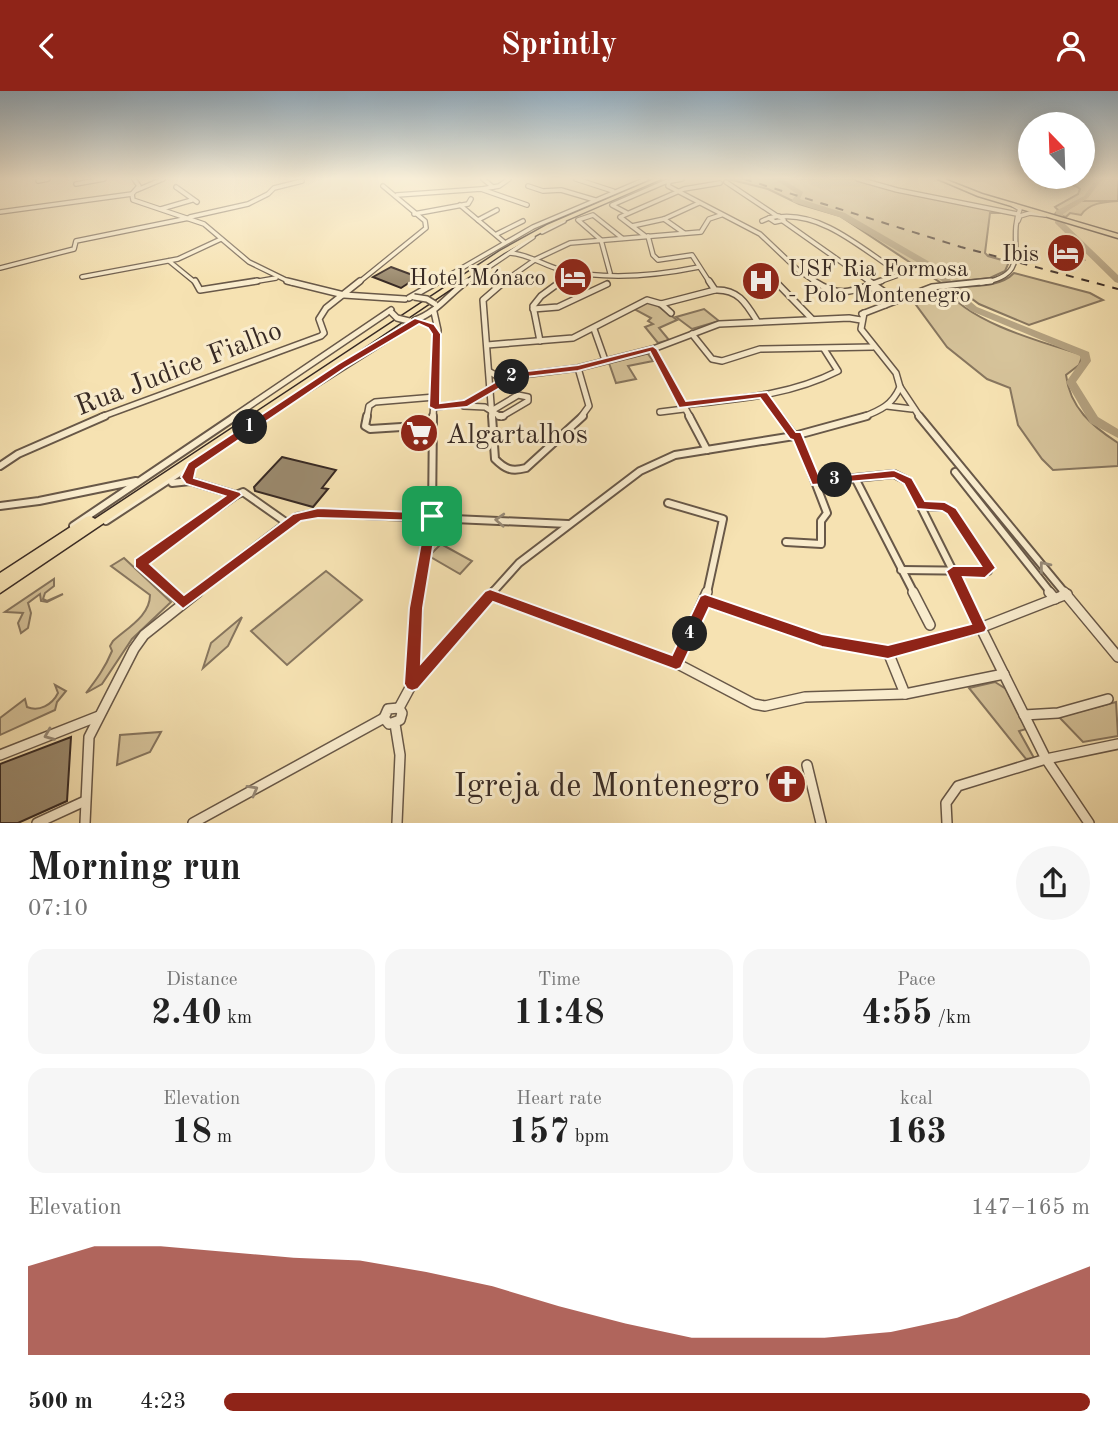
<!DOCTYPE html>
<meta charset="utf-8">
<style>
body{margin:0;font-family:"Old Standard TT",serif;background:#f6f6f6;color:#222;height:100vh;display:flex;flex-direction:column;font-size:26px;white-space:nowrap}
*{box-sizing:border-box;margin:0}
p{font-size:23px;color:#767676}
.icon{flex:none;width:38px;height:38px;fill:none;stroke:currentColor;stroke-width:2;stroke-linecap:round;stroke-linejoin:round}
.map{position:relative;height:732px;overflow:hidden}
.sheet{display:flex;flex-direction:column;background:#fff;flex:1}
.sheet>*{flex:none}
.needle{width:46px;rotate:337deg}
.controls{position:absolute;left:1018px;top:21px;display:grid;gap:14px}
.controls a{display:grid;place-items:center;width:77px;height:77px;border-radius:50%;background:#fff;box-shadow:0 4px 18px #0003;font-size:35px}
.pin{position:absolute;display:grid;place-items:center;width:60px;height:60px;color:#fff;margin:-30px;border-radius:14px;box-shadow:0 4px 10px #0006}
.km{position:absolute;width:35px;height:35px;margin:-18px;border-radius:50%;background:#222;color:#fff;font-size:19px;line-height:35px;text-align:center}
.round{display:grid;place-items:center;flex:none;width:74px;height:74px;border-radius:37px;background:#f6f6f6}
.head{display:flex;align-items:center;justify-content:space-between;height:119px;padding:0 28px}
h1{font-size:38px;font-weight:600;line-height:52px}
.figures{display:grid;grid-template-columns:repeat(3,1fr);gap:10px;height:119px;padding:7px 28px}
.figures div{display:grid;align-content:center;border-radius:18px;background:#f6f6f6;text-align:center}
.figures b{font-size:35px;font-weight:600}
.figures small{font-size:19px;font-weight:400}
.figures p{font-size:19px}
.chart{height:196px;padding:14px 28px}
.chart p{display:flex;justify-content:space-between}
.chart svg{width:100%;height:126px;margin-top:7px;fill:#8f2418;opacity:.7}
ul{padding:0 28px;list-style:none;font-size:23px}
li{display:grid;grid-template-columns:112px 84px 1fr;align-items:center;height:52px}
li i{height:18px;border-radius:9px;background:#8f2418}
header{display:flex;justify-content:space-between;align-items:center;height:91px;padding:0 28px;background:#8f2418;color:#fff;font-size:32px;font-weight:600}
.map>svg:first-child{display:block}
.green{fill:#d6c39a;stroke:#87765f;stroke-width:2}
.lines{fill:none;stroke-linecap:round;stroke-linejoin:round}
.stream{stroke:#83735c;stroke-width:2}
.river{fill:#b5a382;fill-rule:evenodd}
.building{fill:#9b8a6e;stroke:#382a24;stroke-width:2}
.street-far3-casing{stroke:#685848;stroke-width:6}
.street-far2-casing{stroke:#685848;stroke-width:8}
.street-far1-casing{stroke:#685848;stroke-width:10}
.street-casing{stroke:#685848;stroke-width:12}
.primary-casing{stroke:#382a24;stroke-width:3}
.street-far3{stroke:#f9eccd;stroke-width:3.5}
.street-far2{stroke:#f9eccd;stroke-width:5}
.street-far1{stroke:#f9eccd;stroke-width:6}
.street{stroke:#f9eccd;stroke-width:9}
.primary{fill:#f6e2b2;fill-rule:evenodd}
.rail{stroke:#382a24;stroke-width:2;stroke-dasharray:8 8;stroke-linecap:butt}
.street-bridge-casing{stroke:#685848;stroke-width:8;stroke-linecap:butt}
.street-bridge{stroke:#f9eccd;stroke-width:5}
.oneway{stroke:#988b78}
.route{fill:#8f2418;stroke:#fff;stroke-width:2;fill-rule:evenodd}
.labels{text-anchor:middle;stroke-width:6;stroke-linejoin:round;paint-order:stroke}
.far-poi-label{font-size:23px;fill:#382a24;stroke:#f9eccd;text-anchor:end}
.street-label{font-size:28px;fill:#382a24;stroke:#f9eccd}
.poi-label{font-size:28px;fill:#382a24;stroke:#f9eccd;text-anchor:start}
.near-poi-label{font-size:33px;fill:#382a24;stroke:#f9eccd;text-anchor:end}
</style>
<header><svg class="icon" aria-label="back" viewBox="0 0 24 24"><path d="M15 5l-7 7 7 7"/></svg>Sprintly<svg class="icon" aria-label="person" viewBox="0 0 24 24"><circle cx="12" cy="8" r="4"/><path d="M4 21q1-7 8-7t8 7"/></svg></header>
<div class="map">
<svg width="1118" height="732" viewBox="0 0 1118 732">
<rect width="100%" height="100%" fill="#f6e2b2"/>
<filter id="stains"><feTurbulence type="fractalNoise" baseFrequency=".00286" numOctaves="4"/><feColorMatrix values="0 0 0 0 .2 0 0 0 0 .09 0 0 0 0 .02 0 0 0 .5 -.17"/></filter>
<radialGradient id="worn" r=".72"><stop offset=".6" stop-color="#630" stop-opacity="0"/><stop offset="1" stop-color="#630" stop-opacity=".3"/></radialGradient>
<g class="green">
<polygon points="728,88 855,88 881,96 1011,122 990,122 985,162 988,165 1009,171 1005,180 990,187 941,192 840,125 799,113 768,98"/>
<path d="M1052,88H1118V110C1103,111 1089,112 1081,124L1070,122L1066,126L1055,123L1058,119L1055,116L1078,103L1080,98C1070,89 1057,95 1045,97L1060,92Z"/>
<path d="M1014,182L1090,202L1103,209L1029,234L979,213L956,196C975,195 1001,196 1014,182Z"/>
<path d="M944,196C967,231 1041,251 1080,263L1082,266L1079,274L1066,284C1070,317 1092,335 1118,352V375L1053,379L1042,368L1018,334L1010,297L987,288L947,256L911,207L925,200Z"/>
<polygon points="645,211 654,212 677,229 659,237 669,249 658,252 645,236 653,233 648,230 651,227 634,218"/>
<polygon points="704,218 719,230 692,238 676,226"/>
<polygon points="644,263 648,263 653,270 628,275 636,288 616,292 609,272"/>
<polygon points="441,453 472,470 460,483 429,465"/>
<path d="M124,467L171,511L132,548L102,593L86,602C96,589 105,577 112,560L110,555L113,550C127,537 150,525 150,504L111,475Z"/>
<polygon points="326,480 362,509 287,574 251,540"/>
<polygon points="54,488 54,495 45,502 43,508 47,510 63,503 47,511 41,510 40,503 28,512 31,522 28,537 21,542 18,532 23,522 5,521"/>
<polygon points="242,526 228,555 203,577 211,552"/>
<polygon points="995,591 1006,598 1026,638 1019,640 1034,667 1026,668 969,597"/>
<path d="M55,594L66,600L57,611L55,619L0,644V627L25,608L27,616C39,621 52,614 58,602Z"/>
<polygon points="1116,611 1118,645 1083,651 1059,626"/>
<polygon points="161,641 150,661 117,674 120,644"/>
</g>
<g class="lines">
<polyline class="stream" points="1078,110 1118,110"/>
<g class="river">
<polygon points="775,88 782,88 803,101 800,108 845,122 928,170 949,187 958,200 977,216 1089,261 1091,270 1076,291 1098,326 1118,338 1118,347 1090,332 1066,291 1081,270 1080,265 971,220 952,204 943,191 922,174 839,126 793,111 792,109 797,103"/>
<polygon points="1096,88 1102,88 1088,107 1063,123 1063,131 1118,184 1118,192 1115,191 1055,132 1056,120 1084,105"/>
</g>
</g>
<g class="building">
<polygon points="1052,152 1068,153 1083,168 1056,163 1056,160 1052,159"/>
<polygon points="391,176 418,186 401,197 373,186"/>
<polygon points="282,366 336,379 322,397 328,398 313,416 255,400 254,396"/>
<polygon points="71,646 67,710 18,732 0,732 0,673"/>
<polygon points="778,681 799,684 803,688 804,700 776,700 769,696 767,684"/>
</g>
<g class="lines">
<defs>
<g id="street-far3">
<polyline points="134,88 139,95 132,103 133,109 204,133 249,171 292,192"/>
<polyline points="483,88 493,96"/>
<polyline points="576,88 613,100"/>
<polyline points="858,88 897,99 1017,123"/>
<polyline points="38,90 48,88"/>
<polyline points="669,91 668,95 760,143 798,179 817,192"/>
<polyline points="726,91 777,125"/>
<polyline points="76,93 104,88"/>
<polyline points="528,95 543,100 561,99 595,109"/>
<polyline points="176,96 197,111"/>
<polyline points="482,98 499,95 509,88"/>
<polyline points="137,99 163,88"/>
<polyline points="397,104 481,98 527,114"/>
<polyline points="460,114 504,151"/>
<polyline points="161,118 192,109"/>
<polyline points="0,121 132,103"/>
<polyline points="627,122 612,114 665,91 682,88"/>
<polyline points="414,123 468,113 471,108"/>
<polygon points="779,125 784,129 775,131 769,127"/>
<polyline points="190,126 248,113 268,103 274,97 302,90"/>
<path d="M779,126C824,121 864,160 901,183L876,192"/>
<polyline points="664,128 684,142"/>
<polyline points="478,129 497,119"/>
<polyline points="762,130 769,127"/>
<polyline points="783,130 871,192"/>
<polyline points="1018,130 1020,125 1030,122 1045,124"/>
<polyline points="632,135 664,128 699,112"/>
<polyline points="542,141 564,130"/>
<polyline points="497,143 523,130"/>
<polyline points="645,145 620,126 684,98 720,92"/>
<polyline points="648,145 653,164 658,169 692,164 710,192"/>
<path d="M510,162C529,163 544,175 562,179C606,189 655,185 699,176"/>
<polyline points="169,170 196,192"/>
<polyline points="0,177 74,158 76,150 189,127"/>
<polyline points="610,182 601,149 578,129 593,124 622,147"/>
<polyline points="769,184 777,192"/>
<polyline points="82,186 178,168 221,148"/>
<polyline points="246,192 276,187"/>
<polyline points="358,192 426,137 425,130 383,95"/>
<polyline points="436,192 533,136 646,88"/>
<polyline points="465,192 533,146"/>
<polyline points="502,192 536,168 570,152 701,141 709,128 721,124"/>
<path d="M981,192C1035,184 1006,152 1020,118L1013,114"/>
</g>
<g id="street-far2">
<polyline points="195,190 200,199 257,190"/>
<polyline points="287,190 344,204 405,208"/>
<path d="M709,190L715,199C738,198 746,212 757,230"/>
<polyline points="775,190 812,228"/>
<path d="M814,190C842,208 852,200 881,190"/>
<polyline points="869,190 889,204 901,206"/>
<polyline points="868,193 885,207 885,214"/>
<polyline points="409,207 439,190"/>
<polyline points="661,213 671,222"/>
<polyline points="533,218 558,216 607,193"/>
<polyline points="864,222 861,238 896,282 900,296 920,326"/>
<polyline points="862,223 932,196 991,190"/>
<path d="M415,229C436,222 449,203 467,190"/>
<polyline points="594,238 605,269"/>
<polyline points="692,243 712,268 722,270 760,258 873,256"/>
<polyline points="540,250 533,215 541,205 560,191"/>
<polyline points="487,254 573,247 647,209 661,213 715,199"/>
<polyline points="653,258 690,326"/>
<polyline points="578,277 589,315 581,326"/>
<polyline points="490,281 497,285 511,285"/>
<polyline points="763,304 780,326"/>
<path d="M682,314C736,308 789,305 838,280L824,258"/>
<polyline points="464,315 485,316 501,326 528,310 528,306 518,304 493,319"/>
<polyline points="887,315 912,318"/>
<polyline points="435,316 467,312 514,285 578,277 653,258 719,233 849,227 861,229"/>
<polyline points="660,321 684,318"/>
<polyline points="101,326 321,245 324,242 319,228 326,217 360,190"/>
<polyline points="233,326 391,219"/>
<polyline points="264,326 417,229"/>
<polyline points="367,326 369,315 375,311 435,306"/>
<polyline points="433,326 438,239 434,221"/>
<polyline points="492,326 483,209 505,190"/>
<path d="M863,326C881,319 892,314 900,296"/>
</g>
<g id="street-far1">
<polyline points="367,325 365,335 370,338 433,334"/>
<path d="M492,325L495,368C505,378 511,381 526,377L583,325"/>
<polyline points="499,325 503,325"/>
<polyline points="689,325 707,359"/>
<polyline points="779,325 794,345"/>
<polyline points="919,325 1065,502"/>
<polyline points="0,375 18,363 105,325"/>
<polyline points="955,381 1051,502"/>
<polyline points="855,387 914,502"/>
<polyline points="816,391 894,383 908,390 964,502"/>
<polyline points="172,392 190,390 236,404 243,401 287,432"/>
<polyline points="668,412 723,428 707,502"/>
<polyline points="0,415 39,410 136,390"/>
<polyline points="106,430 266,325"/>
<polyline points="73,435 236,325"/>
<polyline points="786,451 821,453 821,430 827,422 797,344"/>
<polyline points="901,479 988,480 989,477 951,420 945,416 922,415"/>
<polyline points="173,502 140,472 236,404"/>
<polyline points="195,502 287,432 297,426 318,422 568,433"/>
<polyline points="419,502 432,425 433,325"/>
<polyline points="492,502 519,472 640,380 675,364 794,345 867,325"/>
</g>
<g id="street">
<polyline points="171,501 183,512"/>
<polyline points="913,501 930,534"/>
<polyline points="963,501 1046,668 1089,732"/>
<polyline points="1049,501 1055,508"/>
<polyline points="1064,501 1118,566"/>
<polyline points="490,504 676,572 754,613 765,615 805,606 905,603 1004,583"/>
<polyline points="705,510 822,549 888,561 980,537 1067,503"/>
<polyline points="888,561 905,603"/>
<polyline points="676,572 707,501"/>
<polyline points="412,591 419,501"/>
<polyline points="1024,624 1058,622 1108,608"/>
<polyline points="384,627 389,633 400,629 402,622 399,617 412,593 494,501"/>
<polyline points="384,627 388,618 399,617"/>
<polyline points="395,633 400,664 397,732"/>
<polyline points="0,664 99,625"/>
<polyline points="807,674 821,732"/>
<polyline points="37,732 85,710"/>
<polyline points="85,732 89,646 134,558 144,544 198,501"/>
<polyline points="193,732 384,627"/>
<polyline points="947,732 946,712 958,695 1046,668 1118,653"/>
</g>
<g id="primary">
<polygon points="654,88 661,88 551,136 504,162 0,502 0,482 86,426 90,425 95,428 500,160 547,134"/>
<polygon points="938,88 944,88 982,103 1118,143 1118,147 978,105"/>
</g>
</defs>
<use href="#street-far3" class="street-far3-casing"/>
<use href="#street-far2" class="street-far2-casing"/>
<use href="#street-far1" class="street-far1-casing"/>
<use href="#street" class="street-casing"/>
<use href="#primary" class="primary-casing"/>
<use href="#street-far3" class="street-far3"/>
<use href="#street-far2" class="street-far2"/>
<use href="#street-far1" class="street-far1"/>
<use href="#street" class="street"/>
<use href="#primary" class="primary"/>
<polyline class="rail" points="744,88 961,156 1118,198"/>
<defs>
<g id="street-bridge">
<polyline points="414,206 427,208 435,213"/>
<polyline points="391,221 397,227 409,230"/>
</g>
</defs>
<use href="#street-bridge" class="street-bridge-casing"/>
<use href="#street-bridge" class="street-bridge"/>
</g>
<defs><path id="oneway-chevron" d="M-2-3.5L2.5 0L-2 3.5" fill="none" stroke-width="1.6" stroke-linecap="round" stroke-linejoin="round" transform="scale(1.75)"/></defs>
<g class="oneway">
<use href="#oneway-chevron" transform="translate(500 429) rotate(-177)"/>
<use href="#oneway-chevron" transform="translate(1044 475) rotate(-129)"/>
<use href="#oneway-chevron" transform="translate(49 644) rotate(158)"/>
<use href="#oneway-chevron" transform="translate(253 699) rotate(-29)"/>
</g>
<linearGradient id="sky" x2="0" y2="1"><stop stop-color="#93adbf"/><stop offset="0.46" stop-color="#fbf2dc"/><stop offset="1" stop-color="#fbf2dc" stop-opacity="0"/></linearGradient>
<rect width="1118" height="190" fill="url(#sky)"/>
<path class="route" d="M415,227L434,233L441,243L440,312L464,309L511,282L578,274L653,255L657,258L686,310L767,301L796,341H801L820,387L894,379L912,387L925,410L945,411L956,417L996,477L985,487L963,486L987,537L985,541L888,568L822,556L709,517L681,577L676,579L493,511L418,598L412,600L407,598L404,593L409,517L425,430L318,427L301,430L183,518L135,476V468L225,405L186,393L181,386L188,372L338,273ZM419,233L428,237L432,243L429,316L435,319L467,316L517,287L578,280L650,261L679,317L760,307L790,348L793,349L812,394L894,387L904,393L917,418L942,420L947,423L981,475H953L946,480L971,533L888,554L822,543L705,503L700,505L672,564L490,498L485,500L421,572L423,517L438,425L437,422L318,417L293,423L184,504L150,473L242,404L240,401L194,387L196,378L345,277Z"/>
<defs>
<symbol id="hotel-disc" viewBox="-11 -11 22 22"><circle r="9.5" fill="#8f2418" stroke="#f9eccd"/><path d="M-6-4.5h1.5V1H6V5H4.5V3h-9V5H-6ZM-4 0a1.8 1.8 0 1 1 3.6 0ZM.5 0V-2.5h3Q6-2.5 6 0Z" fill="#fff"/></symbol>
<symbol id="hospital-disc" viewBox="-11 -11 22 22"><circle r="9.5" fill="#8f2418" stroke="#f9eccd"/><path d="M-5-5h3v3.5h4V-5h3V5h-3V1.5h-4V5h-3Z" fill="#fff"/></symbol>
<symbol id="supermarket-disc" viewBox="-11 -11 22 22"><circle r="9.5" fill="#8f2418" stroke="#f9eccd"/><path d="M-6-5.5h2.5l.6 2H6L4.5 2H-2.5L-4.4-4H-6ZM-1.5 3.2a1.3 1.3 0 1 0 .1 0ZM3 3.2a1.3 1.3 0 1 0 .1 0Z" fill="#fff"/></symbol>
<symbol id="church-disc" viewBox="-11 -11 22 22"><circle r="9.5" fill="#8f2418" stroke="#f9eccd"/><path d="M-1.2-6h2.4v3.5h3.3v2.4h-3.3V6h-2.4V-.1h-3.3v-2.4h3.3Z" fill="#fff"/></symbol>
</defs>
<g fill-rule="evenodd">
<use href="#hotel-disc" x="1044" y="140" width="44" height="44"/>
<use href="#hotel-disc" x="551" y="164" width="44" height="44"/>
<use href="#hospital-disc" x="739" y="168" width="44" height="44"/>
<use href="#supermarket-disc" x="397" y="320" width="44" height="44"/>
<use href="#church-disc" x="765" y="671" width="44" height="44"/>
</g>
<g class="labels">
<g class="far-poi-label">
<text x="1039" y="170">Ibis</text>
<text x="788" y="185" text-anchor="start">USF Ria Formosa<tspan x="788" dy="26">- Polo Montenegro</tspan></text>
<text x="546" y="194">Hotel Mónaco</text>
</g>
<g class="street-label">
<text transform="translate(178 276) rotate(-21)" y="10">Rua Judice Fialho</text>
</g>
<g class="poi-label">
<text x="446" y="352">Algartalhos</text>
</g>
<g class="near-poi-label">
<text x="760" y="705">Igreja de Montenegro</text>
</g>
</g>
<rect width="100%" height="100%" filter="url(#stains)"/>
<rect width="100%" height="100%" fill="url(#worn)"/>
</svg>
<div class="controls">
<a><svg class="needle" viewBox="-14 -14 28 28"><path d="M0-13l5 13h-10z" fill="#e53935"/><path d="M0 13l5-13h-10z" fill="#767676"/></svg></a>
</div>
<div class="pin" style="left:432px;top:425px;background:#1e9e55"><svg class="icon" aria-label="arrive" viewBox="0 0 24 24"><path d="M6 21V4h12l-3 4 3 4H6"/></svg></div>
<b class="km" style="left:250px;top:336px">1</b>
<b class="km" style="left:512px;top:286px">2</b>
<b class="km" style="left:835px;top:389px">3</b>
<b class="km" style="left:690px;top:543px">4</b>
</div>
<section class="sheet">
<div class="head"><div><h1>Morning run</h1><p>07:10</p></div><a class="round"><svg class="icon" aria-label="share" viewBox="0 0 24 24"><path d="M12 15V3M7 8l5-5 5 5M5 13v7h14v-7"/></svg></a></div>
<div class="figures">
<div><p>Distance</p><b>2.40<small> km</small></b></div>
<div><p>Time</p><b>11:48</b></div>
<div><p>Pace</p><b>4:55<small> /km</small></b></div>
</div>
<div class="figures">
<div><p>Elevation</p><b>18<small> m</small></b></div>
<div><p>Heart rate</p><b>157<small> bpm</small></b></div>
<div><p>kcal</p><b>163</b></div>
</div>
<div class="chart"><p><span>Elevation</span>147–165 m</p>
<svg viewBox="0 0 160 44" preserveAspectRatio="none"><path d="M0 44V13L10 6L20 6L30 8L40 10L50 11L60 15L70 20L80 27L90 33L100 38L110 38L120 38L130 36L140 31L150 22L160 13V44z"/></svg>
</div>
<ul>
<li><b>500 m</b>4:23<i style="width:100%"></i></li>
</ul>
</section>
